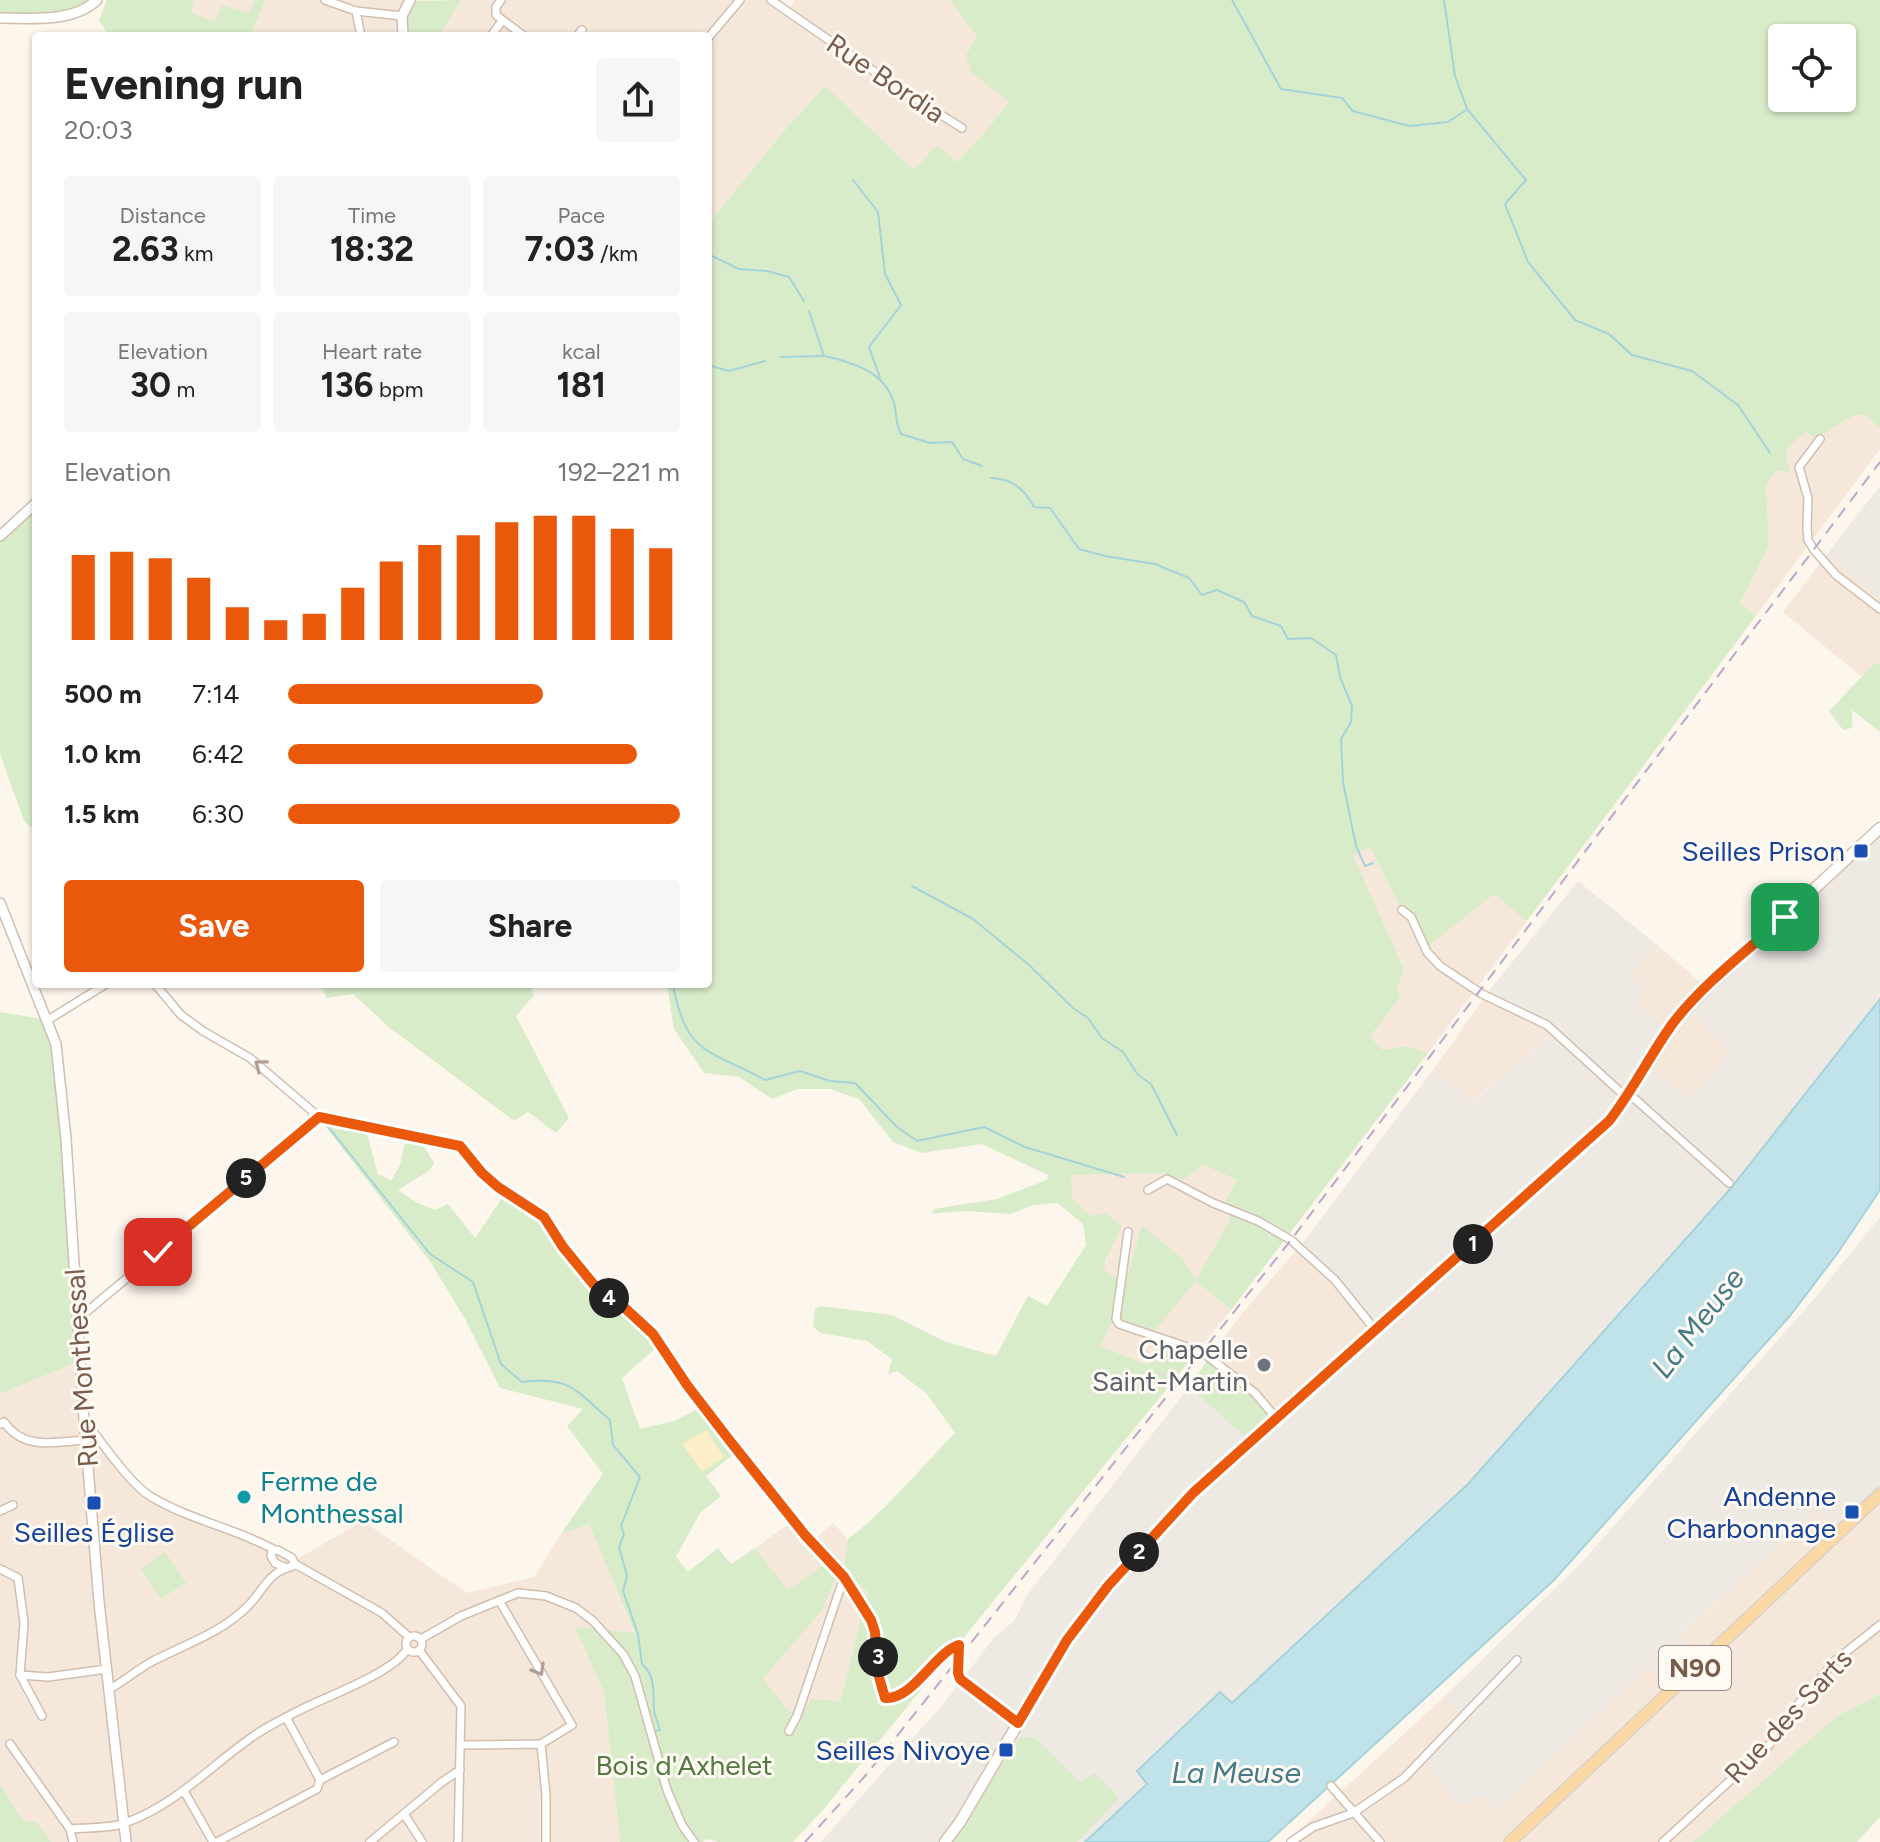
<!DOCTYPE html>
<meta charset="utf-8">
<style>
body{margin:0;font-family:Figtree,sans-serif;background:#f6f6f6;color:#222;height:100vh;display:flex;flex-direction:column;font-size:30px;white-space:nowrap}
*{box-sizing:border-box;margin:0}
p{font-size:26px;color:#767676}
.icon{flex:none;width:44px;height:44px;fill:none;stroke:currentColor;stroke-width:2;stroke-linecap:round;stroke-linejoin:round}
.map{position:relative;flex:1;overflow:hidden}
.side{position:absolute;left:32px;top:32px;width:680px;height:956px;display:flex;flex-direction:column;background:#fff;border-radius:8px;box-shadow:0 2px 6px #0004}
.side>*{flex:none}
.tools{position:absolute;left:1768px;top:24px;display:grid;gap:16px}
.tools a{display:grid;place-items:center;width:88px;height:88px;border-radius:8px;background:#fff;box-shadow:0 2px 6px #0004;font-size:40px}
.pin{position:absolute;display:grid;place-items:center;width:68px;height:68px;color:#fff;margin:-34px;border-radius:16px;box-shadow:0 4px 12px #0006}
.km{position:absolute;width:40px;height:40px;margin:-20px;border-radius:50%;background:#222;color:#fff;font-size:22px;line-height:40px;text-align:center}
.round{display:grid;place-items:center;flex:none;width:84px;height:84px;border-radius:8px;background:#f6f6f6}
.head{display:flex;align-items:center;justify-content:space-between;height:136px;padding:0 32px}
h1{font-size:44px;font-weight:700;line-height:60px}
.stats{display:grid;grid-template-columns:repeat(3,1fr);gap:12px;height:136px;padding:8px 32px}
.stats div{display:grid;align-content:center;border-radius:8px;background:#f6f6f6;text-align:center}
.stats b{font-size:34px;font-weight:700}
.stats small{font-size:22px;font-weight:400}
.stats p{font-size:22px}
.chart{height:224px;padding:16px 32px}
.chart p{display:flex;justify-content:space-between}
.chart svg{width:100%;height:144px;margin-top:8px;stroke:#ea580c;stroke-width:6}
.primary-button{display:flex;gap:16px;margin-top:auto;padding:16px 32px}
.primary-button a{flex:1;height:92px;border-radius:8px;background:#ea580c;color:#fff;font-size:32px;font-weight:700;line-height:92px;text-align:center}
.primary-button a+a{background:#f6f6f6;color:#222}
ul{padding:0 32px;list-style:none;font-size:26px}
li{display:grid;grid-template-columns:128px 96px 1fr;align-items:center;height:60px}
li i{height:20px;border-radius:10px;background:#ea580c}
.map>svg:first-child{display:block}
.residential{fill:#f5e8da}
.industrial{fill:#efe9e4}
.green{fill:#d8ecc9;fill-rule:evenodd}
.sand{fill:#fcefc7}
.water{fill:#bfe3e8;stroke:#a5d3da;stroke-width:2}
.lines{fill:none;stroke-linecap:round;stroke-linejoin:round}
.stream{stroke:#a5d3da;stroke-width:2}
.minor-casing{stroke:#d1beb0;stroke-width:10}
.tertiary-casing{stroke:#d1beb0;stroke-width:12}
.secondary-casing{stroke:#d6c0b0;stroke-width:13}
.primary-casing{stroke:#dad1cd;stroke-width:14}
.minor{stroke:#fff;stroke-width:7}
.tertiary{stroke:#fff;stroke-width:9}
.secondary{stroke:#fff;stroke-width:10}
.primary{stroke:#fbd9a5;stroke-width:11}
.rail{stroke:#b9a8c9;stroke-width:2;stroke-dasharray:12 8;stroke-linecap:butt}
.oneway{stroke:#af9d94}
.route-casing{stroke:#fff;stroke-width:16}
.route{stroke:#ea580c;stroke-width:10}
.transit-dot{fill:#1a4fb4;stroke:#fffaf3;stroke-width:3}
.worship-dot{fill:#6b7280;stroke:#fffaf3;stroke-width:3}
.culture-dot{fill:#0f9aa8;stroke:#fffaf3;stroke-width:3}
.labels{text-anchor:middle;stroke-width:6;stroke-linejoin:round;paint-order:stroke}
.shield{fill:#fffaf3;stroke:#a28b7f;stroke-width:2}
.shield-label{font-size:26px;font-weight:bold;fill:#7a5c4d}
.street-label{font-size:28px;fill:#7a5c4d;stroke:#fffaf3}
.transit-label{font-size:28px;fill:#164399;stroke:#fffaf3;text-anchor:end}
.worship-label{font-size:28px;fill:#5b616d;stroke:#fffaf3;text-anchor:end}
.culture-label{font-size:28px;fill:#0d838f;stroke:#fffaf3;text-anchor:start}
.park-label{font-size:28px;fill:#537a41;stroke:#fffaf3}
.water-label{font-size:30px;font-style:italic;fill:#437c86;stroke:#fffaf3}
</style>
<div class="map">
<svg width="1880" height="1842" viewBox="0 0 1880 1842">
<rect width="100%" height="100%" fill="#fdf6ec"/>
<g class="residential">
<polygon points="188,0 255,0 249,13 216,21 190,13 193,3"/>
<polygon points="265,0 434,0 409,1 403,33 414,36 251,36"/>
<polygon points="461,0 771,0 789,11 795,0 950,0 977,37 971,72 1010,102 982,136 957,162 914,170 825,86 789,125 708,224 708,36 439,36"/>
<polygon points="1864,414 1880,428 1880,449 1756,616 1740,603 1769,545 1766,485 1776,470 1790,473 1785,457 1788,445 1806,431 1817,439 1851,417"/>
<polygon points="1827,554 1880,598 1880,665 1876,662 1862,677 1783,612"/>
<polygon points="1370,847 1402,910 1494,893 1527,921 1428,1053 1408,1046 1382,1050 1370,1037 1401,996 1397,988 1404,969 1353,855"/>
<polygon points="1656,944 1707,988 1688,1008 1730,1052 1690,1099 1643,1066 1630,976"/>
<polygon points="1489,991 1561,1026 1472,1102 1433,1070"/>
<polygon points="1204,1165 1238,1180 1225,1202 1230,1220 1196,1281 1231,1310 1196,1353 1148,1365 1099,1346 1112,1321 1117,1278 1103,1271 1112,1246 1091,1216 1073,1199 1071,1175 1163,1173 1183,1180"/>
<polygon points="1302,1243 1382,1333 1258,1447 1189,1387 1240,1316"/>
<polygon points="80,1361 84,1419 147,1494 299,1558 363,1521 467,1593 534,1577 561,1534 589,1523 635,1634 576,1628 604,1692 620,1842 35,1842 0,1784 0,1394"/>
<polygon points="1880,1494 1880,1694 1838,1715 1693,1842 1286,1842 1444,1697 1466,1720 1480,1794 1496,1810 1648,1666 1667,1687 1679,1636 1818,1509 1843,1529"/>
<polygon points="796,1519 815,1539 833,1523 848,1539 844,1573 868,1592 840,1701 812,1699 805,1708 790,1712 763,1679 823,1609 825,1564 788,1591 755,1548"/>
</g>
<g class="industrial">
<polygon points="1880,486 1880,598 1827,554"/>
<polygon points="1880,834 1880,1004 1731,1188 1468,1484 1232,1704 1220,1693 1137,1771 1147,1784 1085,1842 821,1842 945,1702 993,1639 1014,1621 1028,1594 1189,1387 1258,1447 1382,1333 1337,1278 1303,1243 1433,1070 1473,1102 1560,1027 1489,991 1578,881 1656,944 1630,976 1644,989 1634,1002 1660,1025 1643,1066 1690,1099 1730,1052 1691,1011"/>
<polygon points="1880,1217 1880,1494 1842,1529 1818,1510 1679,1635 1699,1655 1667,1687 1647,1667 1496,1811 1480,1794 1460,1805 1425,1762 1466,1720 1444,1697 1582,1562 1809,1305"/>
</g>
<g class="green">
<polygon points="0,0 97,0 80,11 0,18"/>
<polygon points="107,0 188,0 194,2 191,13 215,21 222,5 249,13 255,0 265,0 251,36 109,36 99,20"/>
<polygon points="461,0 439,36 403,33 410,1"/>
<path d="M950,0H1880V428L1864,414L1851,417L1816,439L1806,432C1787,447 1782,449 1791,473L1777,470L1766,485L1769,545L1740,603L1756,616L1527,921L1494,894L1428,946L1402,910L1370,847L1353,855L1404,969L1397,988L1401,996L1370,1037L1383,1050L1408,1046L1428,1053L1231,1310L1196,1281L1151,1335L1112,1322L1100,1346L1148,1365L1159,1343L1196,1353L822,1811L793,1842H718L709,1839L702,1842H620L604,1692L575,1627L635,1633L589,1524L561,1534L603,1474L567,1426L583,1409L500,1388L465,1319L431,1263L322,1122L325,1121L366,1130L378,1174L391,1181L400,1165L404,1146L412,1140L421,1142L434,1163L430,1170L398,1190L417,1203L435,1210L448,1204L475,1238L504,1195L542,1218L577,1269L650,1335L657,1347L622,1378L640,1429L675,1421L701,1407L733,1455L706,1476L721,1496L700,1513L676,1557L688,1572L718,1548L731,1564L755,1548L788,1590L825,1564L836,1576L823,1609L763,1679L790,1712L805,1708L812,1699L840,1701L868,1592L844,1573L848,1539C888,1509 919,1469 955,1433L926,1393L897,1371L888,1374L892,1359L867,1341L821,1333L813,1327L815,1309L820,1306L892,1315L946,1342L996,1356L1028,1296L1047,1306L1086,1245L1083,1224L1058,1203L1033,1205L1011,1214L964,1211L931,1214L934,1209L997,1199L1047,1180L1048,1175L982,1144L922,1153L893,1142L859,1099L830,1089H797L772,1099L739,1077L704,1073L674,1029L667,984H708V224L789,125L825,86L914,170L937,145L957,162L982,136L1009,102L971,72L966,55L977,37ZM1782,38H1842V98H1782ZM1204,1165L1237,1180L1225,1202L1230,1220L1196,1280L1183,1259L1142,1225L1126,1282L1104,1271L1106,1260L1122,1226L1106,1213L1091,1216L1073,1199L1071,1175L1163,1173L1183,1180Z"/>
<polygon points="36,506 36,832 24,821 0,754 0,536"/>
<polygon points="1876,662 1880,665 1880,732 1852,710 1852,728 1843,730 1829,711"/>
<polygon points="320,984 530,984 534,995 516,1016 569,1118 556,1133 528,1112 514,1121 390,1028 353,994 327,998"/>
<polygon points="0,1012 48,1020 56,1044 80,1361 0,1394"/>
<polygon points="1209,1358 1243,1383 1273,1415 1247,1438 1189,1387"/>
<polygon points="165,1552 186,1583 161,1599 141,1569"/>
<polygon points="1880,1694 1880,1817 1857,1842 1693,1842 1838,1715"/>
<polygon points="1035,1737 1080,1783 1094,1773 1119,1798 1077,1842 953,1842 1019,1738"/>
<polygon points="0,1784 23,1821 37,1822 51,1842 0,1842"/>
</g>
<polygon class="sand" points="706,1430 724,1457 702,1472 682,1444"/>
<polygon class="water" points="1880,999 1880,1190 1837,1254 1789,1317 1554,1580 1268,1842 1085,1842 1147,1784 1137,1771 1220,1692 1232,1703 1468,1484 1731,1188"/>
<g class="lines">
<g class="stream">
<polyline points="1232,0 1281,89 1342,98 1353,111 1409,126 1448,122 1466,110"/>
<polyline points="1444,0 1455,76 1467,109 1526,180 1505,204 1528,262 1575,320 1609,334 1632,355 1692,371 1738,405 1770,453"/>
<polyline points="853,180 878,212 885,274 901,305 869,347 880,378"/>
<polyline points="708,254 739,269 767,271 789,277 804,301"/>
<path d="M809,311L824,356C853,362 885,372 894,403C897,414 895,423 901,434L930,443L952,442L963,459L982,466"/>
<polyline points="781,357 823,356"/>
<polyline points="708,365 729,371 765,361"/>
<path d="M991,478C1013,479 1024,489 1034,507L1050,508L1079,549L1105,556L1155,564L1189,578L1202,595L1217,590L1244,602L1252,616L1281,626L1288,639L1311,638L1336,655L1340,677L1352,706L1351,722L1341,739L1343,782L1356,846L1365,866L1373,863"/>
<polyline points="912,886 973,919 1029,965 1073,1008 1088,1018 1102,1038 1123,1052 1138,1075 1151,1084 1177,1135"/>
<path d="M673,984C685,1056 711,1050 765,1080L800,1071L830,1081L855,1083L897,1127L917,1141L984,1127L1025,1147L1124,1177"/>
<path d="M326,1124L430,1254L473,1282L501,1364L522,1382C571,1376 575,1390 610,1420L613,1445L640,1477L621,1526L624,1534L619,1547L627,1576L623,1591L638,1634L642,1664C656,1676 653,1693 654,1710C655,1717 658,1723 660,1730L656,1731"/>
</g>
<defs>
<g id="minor">
<polyline points="325,0 356,11 402,16"/>
<polyline points="501,0 496,7 496,15 524,36"/>
<polyline points="771,0 901,90 962,128"/>
<polyline points="356,11 361,36"/>
<polyline points="491,36 502,21"/>
<polyline points="577,36 582,30"/>
<polyline points="708,38 740,0"/>
<polyline points="1820,439 1799,467 1808,498 1807,528 1808,540 1814,550 1836,575 1880,609"/>
<polyline points="1402,910 1411,917 1427,952 1440,966 1482,994 1547,1025 1627,1098 1635,1099 1729,1183"/>
<polyline points="155,984 181,1015 203,1031 250,1058 319,1117"/>
<polyline points="48,1020 106,984"/>
<polyline points="1148,1190 1167,1179 1213,1203 1258,1221 1291,1240 1335,1280 1376,1331"/>
<polyline points="1128,1232 1116,1319 1119,1324 1202,1352 1255,1393 1276,1418"/>
<polyline points="78,1319 319,1117 460,1146 482,1173 498,1187 544,1217 563,1247 599,1291 626,1309 653,1334 687,1385 730,1441 805,1535 844,1577 797,1716 789,1731"/>
<path d="M85,1421C101,1441 129,1483 150,1496C189,1520 235,1528 275,1550"/>
<path d="M0,1424L4,1422C24,1451 55,1442 86,1440"/>
<polyline points="0,1511 13,1505"/>
<polygon points="278,1550 292,1558 295,1565 287,1568 275,1563 271,1556 272,1551"/>
<polyline points="295,1564 382,1613 409,1637"/>
<polyline points="0,1569 18,1578 24,1623 20,1675 48,1677 107,1669"/>
<path d="M844,1577C855,1595 871,1614 875,1634C879,1655 875,1678 885,1698C913,1700 934,1652 959,1645L960,1679L1018,1723"/>
<polyline points="500,1602 572,1725 541,1744"/>
<circle cx="414" cy="1644" r="8"/>
<polyline points="421,1639 461,1616 518,1593 546,1596 576,1608 593,1621 623,1654 635,1676 667,1790 682,1825 694,1842"/>
<polyline points="419,1650 461,1706 458,1842"/>
<polyline points="20,1675 42,1716"/>
<path d="M110,1689C124,1681 137,1670 151,1662C185,1644 220,1634 248,1606C261,1593 268,1574 287,1568"/>
<polyline points="286,1717 320,1780 394,1742"/>
<polyline points="10,1744 70,1829 73,1842"/>
<polyline points="462,1745 541,1744 546,1795 546,1842"/>
<polyline points="1331,1786 1380,1842"/>
<polyline points="184,1791 213,1842"/>
<polyline points="404,1814 422,1842"/>
<path d="M70,1829C87,1827 109,1829 125,1823C177,1805 214,1762 258,1733C270,1725 283,1719 296,1712C322,1698 394,1673 407,1649"/>
<polyline points="217,1842 317,1789 320,1780"/>
<polyline points="370,1842 442,1782 460,1770"/>
<polyline points="1291,1842 1313,1827 1353,1813 1404,1778 1517,1660"/>
<polyline points="1663,1842 1770,1744 1794,1709 1836,1660 1880,1625"/>
</g>
<g id="tertiary">
<path d="M0,18C31,18 73,23 97,0"/>
<polyline points="403,36 402,16 410,0"/>
<polyline points="0,536 36,503"/>
<polyline points="0,903 56,1044 66,1139 84,1419 99,1602 126,1842"/>
</g>
<polyline id="secondary" points="945,1842 960,1822 1067,1640 1108,1586 1193,1493 1609,1121 1627,1098 1674,1023 1707,988 1880,828"/>
<polyline id="primary" points="1510,1842 1880,1494"/>
</defs>
<use href="#minor" class="minor-casing"/>
<use href="#tertiary" class="tertiary-casing"/>
<use href="#secondary" class="secondary-casing"/>
<use href="#primary" class="primary-casing"/>
<use href="#minor" class="minor"/>
<use href="#tertiary" class="tertiary"/>
<use href="#secondary" class="secondary"/>
<use href="#primary" class="primary"/>
<polyline class="rail" points="805,1842 866,1775 1291,1240 1880,462"/>
</g>
<defs><path id="oneway-chevron" d="M-2-3.5L2.5 0L-2 3.5" fill="none" stroke-width="1.6" stroke-linecap="round" stroke-linejoin="round" transform="scale(2)"/></defs>
<g class="oneway">
<use href="#oneway-chevron" transform="translate(260 1065) rotate(-143)"/>
<use href="#oneway-chevron" transform="translate(539 1670) rotate(60)"/>
</g>
<g class="lines">
<defs>
<path id="route" d="M158,1252L319,1117L460,1146L482,1173L498,1187L544,1217L563,1247L599,1291L626,1309L653,1334L687,1385L730,1441L805,1535L844,1577L871,1620L875,1632L879,1677L885,1698C913,1700 935,1652 959,1645L958,1673L960,1679L1018,1723L1067,1640L1108,1586L1193,1493L1609,1121C1633,1090 1650,1055 1673,1023C1704,983 1748,950 1785,917"/>
</defs>
<use href="#route" class="route-casing"/>
<use href="#route" class="route"/>
</g>
<g class="transit-dot">
<rect x="1853" y="843" width="16" height="16" rx="4"/>
<rect x="86" y="1495" width="16" height="16" rx="4"/>
<rect x="1844" y="1504" width="16" height="16" rx="4"/>
<rect x="998" y="1742" width="16" height="16" rx="4"/>
</g>
<circle class="worship-dot" cx="1264" cy="1365" r="8"/>
<circle class="culture-dot" cx="244" cy="1497" r="8"/>
<g class="labels">
<rect class="shield" x="1659" y="1646" width="72" height="44" rx="6"/>
<g class="shield-label">
<text x="1695" y="1677">N90</text>
</g>
<g class="street-label">
<text transform="translate(886 78) rotate(34)" y="10">Rue Bordia</text>
<text transform="translate(81 1368) rotate(-94)" y="10">Rue Monthessal</text>
<text transform="translate(1788 1716) rotate(-47)" y="10">Rue des Sarts</text>
</g>
<g class="transit-label">
<text x="1845" y="861">Seilles Prison</text>
<text x="1836" y="1506">Andenne<tspan x="1836" dy="32">Charbonnage</tspan></text>
<text x="94" y="1542" text-anchor="middle">Seilles Église</text>
<text x="990" y="1760">Seilles Nivoye</text>
</g>
<g class="worship-label">
<text x="1248" y="1359">Chapelle<tspan x="1248" dy="32">Saint-Martin</tspan></text>
</g>
<g class="culture-label">
<text x="260" y="1491">Ferme de<tspan x="260" dy="32">Monthessal</tspan></text>
</g>
<g class="park-label">
<text x="684" y="1775">Bois d'Axhelet</text>
</g>
<g class="water-label">
<text transform="translate(1698 1323) rotate(-52)" y="10">La Meuse</text>
<text x="1236" y="1783">La Meuse</text>
</g>
</g>
</svg>
<div class="tools">
<a><svg class="icon" aria-label="locate" viewBox="0 0 24 24"><circle cx="12" cy="12" r="6"/><path d="M12 2v4M12 18v4M2 12h4M18 12h4"/></svg></a>
</div>
<div class="pin" style="left:1785px;top:917px;background:#1e9e55"><svg class="icon" aria-label="arrive" viewBox="0 0 24 24"><path d="M6 21V4h12l-3 4 3 4H6"/></svg></div>
<div class="pin" style="left:158px;top:1252px;background:#d93025"><svg class="icon" aria-label="check" viewBox="0 0 24 24"><path d="M5 12l5 5 9-10"/></svg></div>
<b class="km" style="left:1473px;top:1244px">1</b>
<b class="km" style="left:1139px;top:1552px">2</b>
<b class="km" style="left:878px;top:1657px">3</b>
<b class="km" style="left:609px;top:1298px">4</b>
<b class="km" style="left:246px;top:1178px">5</b>
<section class="side">
<div class="head"><div><h1>Evening run</h1><p>20:03</p></div><a class="round"><svg class="icon" aria-label="share" viewBox="0 0 24 24"><path d="M12 15V3M7 8l5-5 5 5M5 13v7h14v-7"/></svg></a></div>
<div class="stats">
<div><p>Distance</p><b>2.63<small> km</small></b></div>
<div><p>Time</p><b>18:32</b></div>
<div><p>Pace</p><b>7:03<small> /km</small></b></div>
</div>
<div class="stats">
<div><p>Elevation</p><b>30<small> m</small></b></div>
<div><p>Heart rate</p><b>136<small> bpm</small></b></div>
<div><p>kcal</p><b>181</b></div>
</div>
<div class="chart"><p><span>Elevation</span>192–221 m</p>
<svg viewBox="0 0 160 44" preserveAspectRatio="none"><path d="M5 44V18M15 44V17M25 44V19M35 44V25M45 44V34M55 44V38M65 44V36M75 44V28M85 44V20M95 44V15M105 44V12M115 44V8M125 44V6M135 44V6M145 44V10M155 44V16"/></svg>
</div>
<ul>
<li><b>500 m</b>7:14<i style="width:65%"></i></li>
<li><b>1.0 km</b>6:42<i style="width:89%"></i></li>
<li><b>1.5 km</b>6:30<i style="width:100%"></i></li>
</ul>
<div class="primary-button"><a>Save</a><a>Share</a></div>
</section>
</div>
